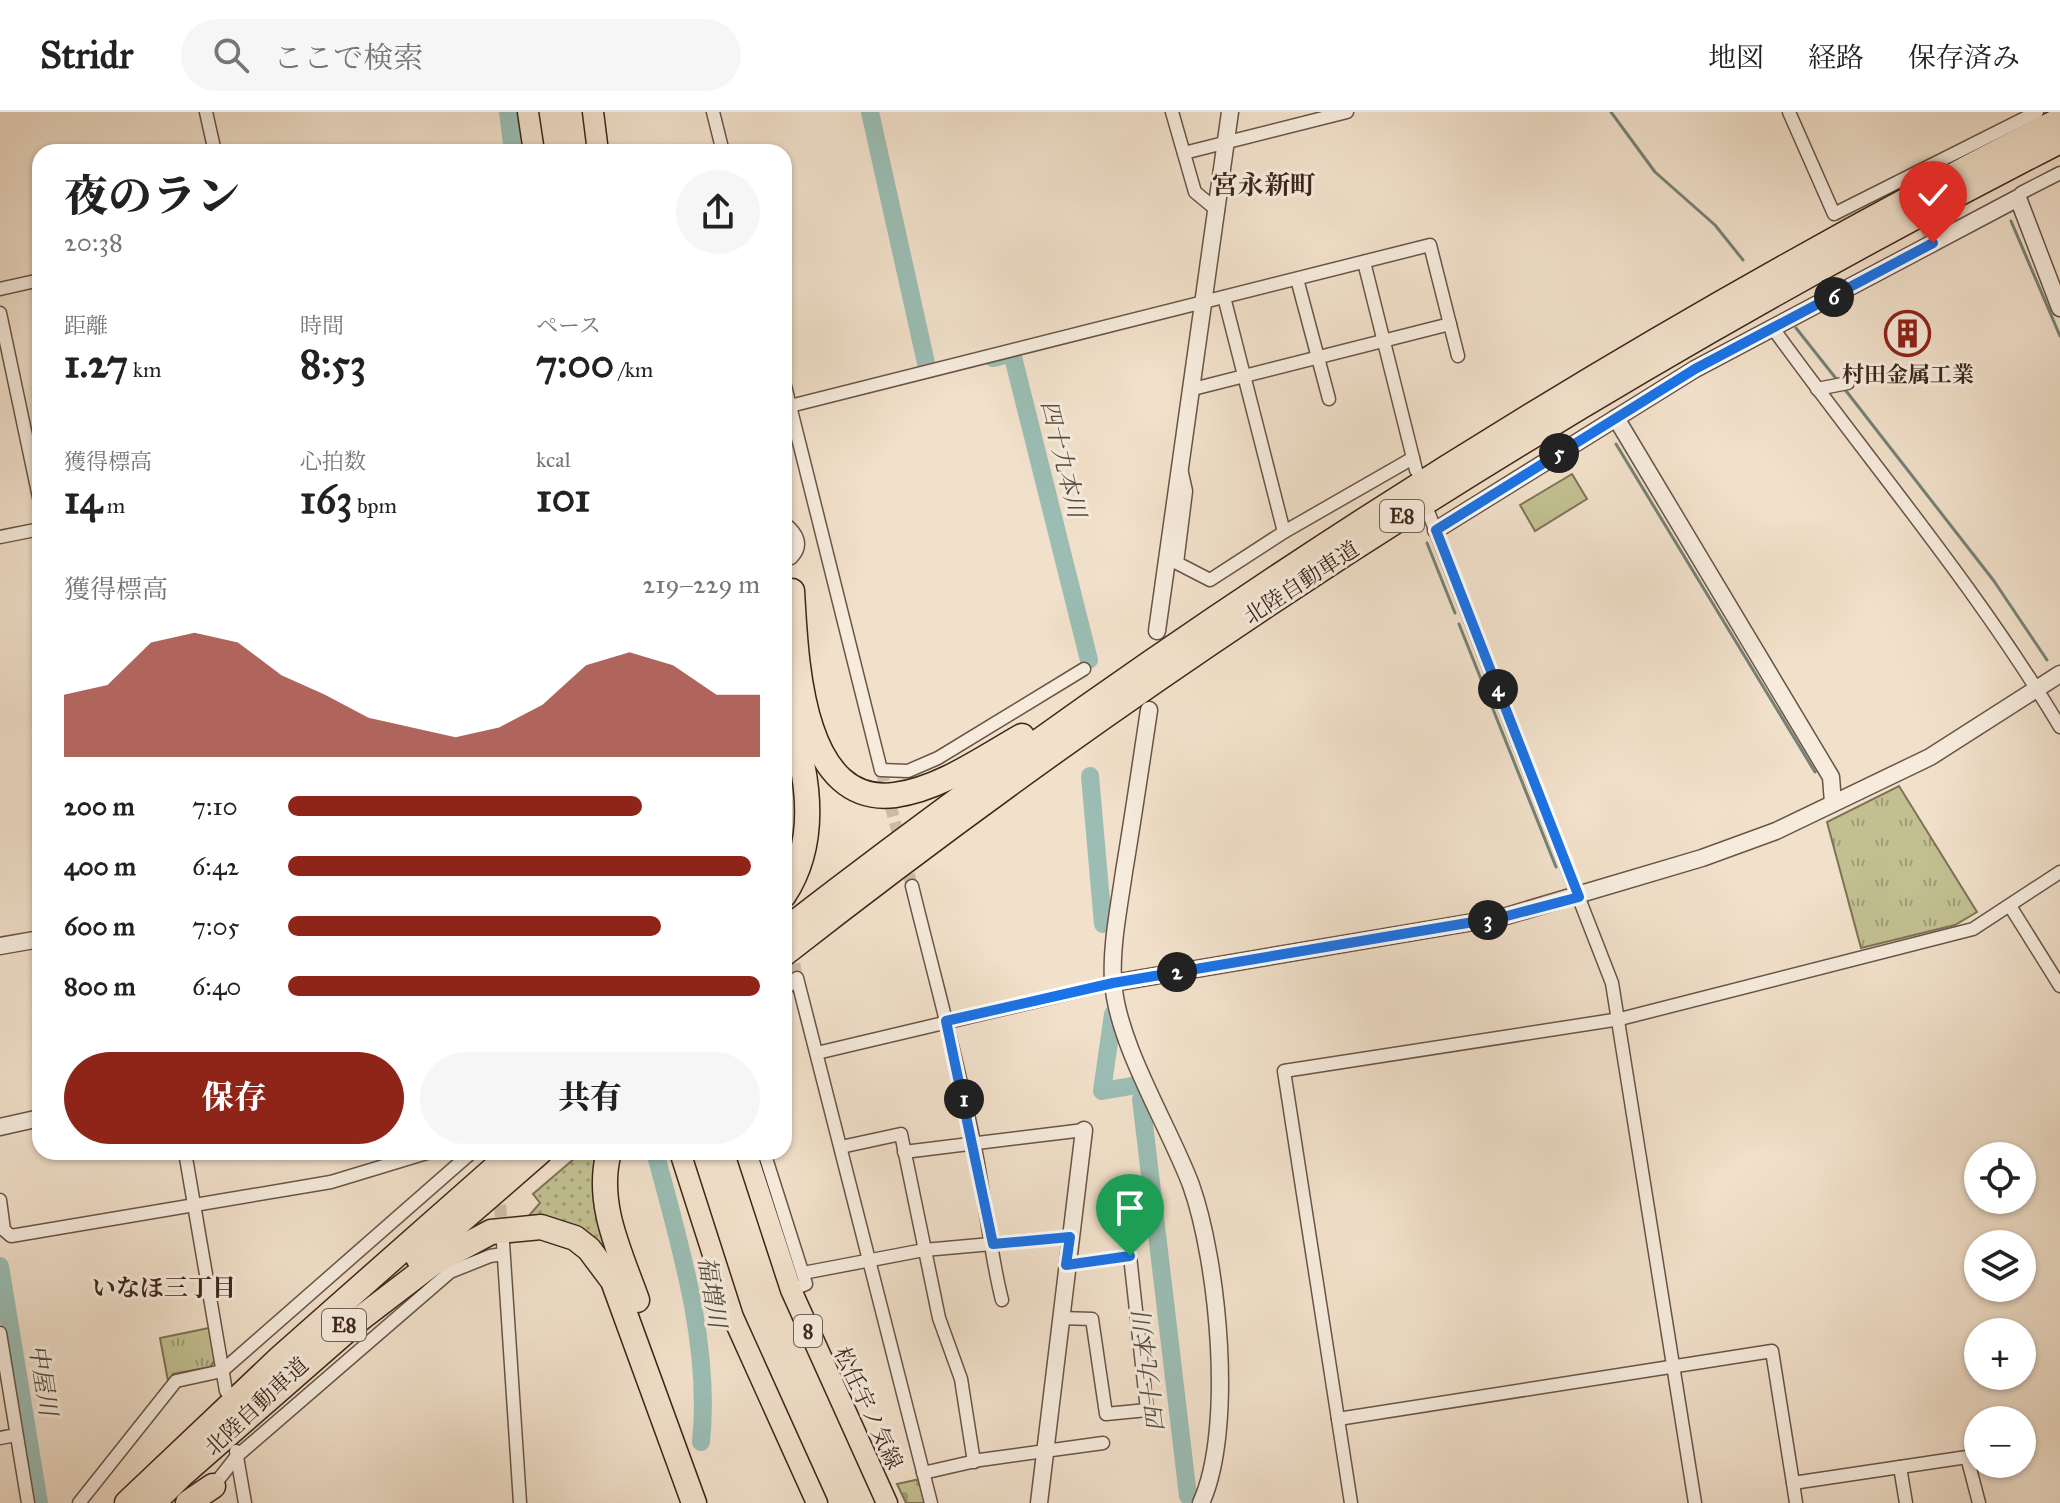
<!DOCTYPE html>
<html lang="ja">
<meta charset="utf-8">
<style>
body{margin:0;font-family:"IM FELL Great Primer","Noto Serif JP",serif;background:#f6f6f6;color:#222;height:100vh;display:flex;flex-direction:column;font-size:30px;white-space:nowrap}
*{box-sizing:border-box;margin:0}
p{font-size:26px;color:#767676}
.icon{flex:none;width:44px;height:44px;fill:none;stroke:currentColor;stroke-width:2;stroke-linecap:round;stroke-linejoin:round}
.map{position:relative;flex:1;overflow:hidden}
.drawer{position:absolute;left:32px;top:32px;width:760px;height:1016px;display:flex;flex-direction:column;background:#fff;border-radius:24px;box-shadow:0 2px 6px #0004}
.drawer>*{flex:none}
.controls{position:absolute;left:1964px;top:1030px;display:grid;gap:16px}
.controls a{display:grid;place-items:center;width:72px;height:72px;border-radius:50%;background:#fff;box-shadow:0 2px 6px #0004;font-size:40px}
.pin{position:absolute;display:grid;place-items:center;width:68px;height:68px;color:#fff;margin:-82px -34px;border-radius:50% 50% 50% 0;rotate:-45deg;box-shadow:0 0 8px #0007}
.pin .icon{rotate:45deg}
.km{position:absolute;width:40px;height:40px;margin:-20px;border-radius:50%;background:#222;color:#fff;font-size:22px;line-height:40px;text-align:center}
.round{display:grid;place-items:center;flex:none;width:84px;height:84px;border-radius:42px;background:#f6f6f6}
.overview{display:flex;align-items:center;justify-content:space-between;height:136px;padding:0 32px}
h1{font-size:44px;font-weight:800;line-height:60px}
.figures{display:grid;grid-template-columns:repeat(3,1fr);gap:12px;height:136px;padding:8px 32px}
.figures div{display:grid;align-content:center}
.figures b{font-size:40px;font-weight:800}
.figures small{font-size:22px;font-weight:400}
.figures p{font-size:22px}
.chart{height:224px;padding:16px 32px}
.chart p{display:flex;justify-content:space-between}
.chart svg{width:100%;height:144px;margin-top:8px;fill:#8f2418;opacity:.7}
.button{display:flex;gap:16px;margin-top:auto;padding:16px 32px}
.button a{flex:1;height:92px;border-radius:48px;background:#8f2418;color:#fff;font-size:32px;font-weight:800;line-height:92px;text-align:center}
.button a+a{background:#f6f6f6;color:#222}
ul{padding:0 32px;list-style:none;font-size:26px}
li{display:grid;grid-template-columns:128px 96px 1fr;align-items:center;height:60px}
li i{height:20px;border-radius:10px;background:#8f2418}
header{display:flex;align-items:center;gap:48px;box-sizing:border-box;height:112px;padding:0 40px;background:#fff;border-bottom:2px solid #e0e0e0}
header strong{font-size:38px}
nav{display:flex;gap:44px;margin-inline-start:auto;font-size:28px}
.search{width:560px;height:72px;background:#f6f6f6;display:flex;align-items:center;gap:20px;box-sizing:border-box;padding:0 28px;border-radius:44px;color:#767676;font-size:30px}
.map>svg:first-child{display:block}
.grass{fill:url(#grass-dots);stroke:#7f7356;stroke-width:2}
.cemetery{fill:url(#cemetery-stones);stroke:#7f7356;stroke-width:2}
.park{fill:url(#park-tufts);stroke:#7f7356;stroke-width:2}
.garden{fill:#c2c091;stroke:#7f7356;stroke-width:2}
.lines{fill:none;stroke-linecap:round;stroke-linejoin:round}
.stream{stroke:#758176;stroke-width:3}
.river{stroke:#9bbdb4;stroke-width:18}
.minor-tunnel{stroke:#cdbba7;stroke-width:12;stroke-dasharray:12 6;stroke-linecap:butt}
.minor-casing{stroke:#695446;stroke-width:15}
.tertiary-casing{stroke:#695446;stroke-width:19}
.primary-casing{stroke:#3c261a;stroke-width:23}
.motorway-casing{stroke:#3c261a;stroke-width:27}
.minor{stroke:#f6ebdd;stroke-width:12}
.tertiary{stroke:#f6ebdd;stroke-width:16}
.primary{stroke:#f1e0ca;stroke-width:20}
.motorway{stroke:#f1e0ca;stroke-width:24}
.route-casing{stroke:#fff;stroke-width:16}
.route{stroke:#1a73e8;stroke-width:10}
.labels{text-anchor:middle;stroke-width:6;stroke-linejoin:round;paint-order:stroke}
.shield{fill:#f6ebdd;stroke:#746154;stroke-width:2}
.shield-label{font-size:20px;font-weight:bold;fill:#3c261a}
.poi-label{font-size:22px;font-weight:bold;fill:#3c261a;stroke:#f6ebdd}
.street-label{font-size:22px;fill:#3c261a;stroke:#f6ebdd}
.water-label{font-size:24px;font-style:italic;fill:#544c40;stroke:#f6ebdd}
.neighbourhood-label{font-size:24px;font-weight:bold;fill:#3c261a;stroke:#f6ebdd}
.quarter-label{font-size:26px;font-weight:bold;fill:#3c261a;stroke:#f6ebdd}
</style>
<header>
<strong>Stridr</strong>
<div class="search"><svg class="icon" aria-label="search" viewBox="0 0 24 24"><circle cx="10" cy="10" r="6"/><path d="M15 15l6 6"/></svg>ここで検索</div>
<nav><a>地図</a><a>経路</a><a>保存済み</a></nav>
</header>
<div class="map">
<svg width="2060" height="1391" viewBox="0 0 2060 1391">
<defs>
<pattern id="grass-dots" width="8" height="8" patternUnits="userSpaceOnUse" patternTransform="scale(2)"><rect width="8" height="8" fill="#c2c091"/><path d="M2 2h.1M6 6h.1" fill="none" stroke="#9f9c76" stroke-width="1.8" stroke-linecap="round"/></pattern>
<pattern id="cemetery-stones" width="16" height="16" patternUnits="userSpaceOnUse" patternTransform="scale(2)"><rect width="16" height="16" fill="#c2c091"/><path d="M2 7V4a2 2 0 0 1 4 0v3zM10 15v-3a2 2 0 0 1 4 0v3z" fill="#9f9c76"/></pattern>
<pattern id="park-tufts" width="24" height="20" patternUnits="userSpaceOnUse" patternTransform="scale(2)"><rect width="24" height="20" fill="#c2c091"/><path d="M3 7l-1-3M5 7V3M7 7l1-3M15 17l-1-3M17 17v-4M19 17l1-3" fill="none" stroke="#9f9c76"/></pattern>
</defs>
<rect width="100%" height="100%" fill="#f1e0ca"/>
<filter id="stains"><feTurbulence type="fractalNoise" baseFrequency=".0025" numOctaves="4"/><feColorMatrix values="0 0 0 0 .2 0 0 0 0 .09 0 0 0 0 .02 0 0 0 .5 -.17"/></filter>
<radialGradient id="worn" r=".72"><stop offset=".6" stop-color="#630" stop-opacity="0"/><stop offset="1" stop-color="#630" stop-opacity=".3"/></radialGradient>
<polygon class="grass" points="582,1040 601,1040 618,1160 527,1106 540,1091 533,1082"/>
<polygon class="cemetery" points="920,1367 926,1391 906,1391 897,1372"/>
<g class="park">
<polygon points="1899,674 1977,800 1955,813 1861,836 1827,710"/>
<polygon points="209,1216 215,1248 210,1255 173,1262 168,1269 160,1226"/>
</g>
<polygon class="garden" points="1572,362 1587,387 1535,419 1520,393"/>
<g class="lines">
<g class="stream">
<polyline points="1611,0 1655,60 1715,113 1743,148"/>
<polyline points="2011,109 2060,224"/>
<polyline points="1796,216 1838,269"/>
<polyline points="1843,275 1994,469 2047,548"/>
<polyline points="1616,332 1815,660"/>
<polyline points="1427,431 1455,501"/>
<polyline points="1459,512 1556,755"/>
</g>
<g class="river">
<polyline points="508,0 513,40"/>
<polyline points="870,0 926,251"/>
<polyline points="993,246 1012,241 1089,548"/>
<polyline points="1090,664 1103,812"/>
<polyline points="1113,902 1102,979 1137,973"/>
<polyline points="1141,987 1188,1384"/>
<path d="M655,1040C680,1133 711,1234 701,1330"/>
<polyline points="0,1154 39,1391"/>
</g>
<g class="minor-tunnel">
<polyline points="1919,100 1929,123"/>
<polyline points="881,658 912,774"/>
<polyline points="791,834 797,866"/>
<polyline points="499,1075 502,1121"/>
</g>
<defs>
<g id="minor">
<polyline points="206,0 215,40"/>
<polyline points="713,0 723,40"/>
<polyline points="1172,0 1195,80 1218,99"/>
<polyline points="1789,0 1834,102 2037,0"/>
<polyline points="1184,41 1347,0"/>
<polyline points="2018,86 2021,81 2060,61"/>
<polyline points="1364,150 1416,358"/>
<polyline points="1297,167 1329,287"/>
<polyline points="0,177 40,168"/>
<polyline points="1224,185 1284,420"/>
<polyline points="0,201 40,390"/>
<path d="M1772,215C1868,348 1976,474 2060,615"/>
<polyline points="784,270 881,658 908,659 938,646 1084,557"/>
<polyline points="1193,277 1450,212"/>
<polyline points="1817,277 1848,271"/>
<polyline points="790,294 1430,133 1458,244"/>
<polyline points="1182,361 1186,379 1177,451 1210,468 1284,420 1413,346"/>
<polyline points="1429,402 1612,871 1695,1391"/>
<path d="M784,411C797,421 804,433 791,446L784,448"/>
<polyline points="0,425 40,417"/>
<path d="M912,774C933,860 957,945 974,1031C985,1083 989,1137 1002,1188"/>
<polyline points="2010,794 2060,874"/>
<polyline points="784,878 797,866 931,1391"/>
<polyline points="817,941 1113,871"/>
<polyline points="841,1035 901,1022 939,1206 961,1267 974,1350"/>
<polyline points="185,1040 226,1279"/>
<polyline points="764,1040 806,1172 791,1178"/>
<polyline points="904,1040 1084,1018"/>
<polyline points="0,1088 4,1118 11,1124 331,1070 430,1040"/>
<polyline points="503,1131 520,1391"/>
<polyline points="803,1161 924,1138 1070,1125"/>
<polyline points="1060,1206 1092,1207 1106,1302 1147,1298 1130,1144 1066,1153"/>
<polyline points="0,1221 28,1391"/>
<polyline points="1338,1307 1772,1239 1793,1371"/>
<polyline points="0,1326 16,1323"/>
<polyline points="236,1339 245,1391"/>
<polyline points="1900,1355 1906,1391"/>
<polyline points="923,1361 980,1348 1103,1331"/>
<polyline points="211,1377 237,1344 450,1160 490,1144 503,1142"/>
<polyline points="79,1391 176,1269 222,1259 472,1040"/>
<polyline points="1351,1391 1284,959 1620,907 1973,817 2060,760"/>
<polyline points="1796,1391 1793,1371 1967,1345 1979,1391"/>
</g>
<g id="tertiary">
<polyline points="1616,306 1831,665 1833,691"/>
<polyline points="1436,418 1695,257 2018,86 2060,196"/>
<polyline points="1157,519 1230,0"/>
<path d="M1149,598C1141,652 1133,706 1124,760C1119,795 1111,834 1113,869C1117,932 1169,1014 1191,1073C1218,1149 1235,1317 1201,1391"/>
<polyline points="0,834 40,827"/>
<polyline points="1113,871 1503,805 1702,746 1776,719 1930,645 2060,562"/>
<polyline points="0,1015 40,1006"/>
<polyline points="1039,1391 1084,1018"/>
</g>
<g id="primary">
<polyline points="528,0 534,40"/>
<polyline points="593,0 598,40"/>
<polyline points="680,1040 733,1205 817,1391"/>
<polyline points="746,1040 791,1178 887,1391"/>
</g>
<g id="motorway">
<path d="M792,479C796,542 799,695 895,683C940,677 983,646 1022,624"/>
<path d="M784,586C786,603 793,618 798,634C811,684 813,739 784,783"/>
<path d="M784,819C1183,510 1610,237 2060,8"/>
<path d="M784,842C1182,530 1610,259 2060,29"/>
<path d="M609,1040C595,1091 620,1140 637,1188"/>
<polyline points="418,1146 540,1040"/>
<polyline points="185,1360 361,1206 433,1151 491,1120 541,1115 575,1126 589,1137 613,1169 694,1391"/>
<polyline points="127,1391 281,1245 513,1040"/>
<polyline points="153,1391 196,1349"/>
<polyline points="188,1391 213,1374"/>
</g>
</defs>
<use href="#minor" class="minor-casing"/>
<use href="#tertiary" class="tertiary-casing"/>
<use href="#primary" class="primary-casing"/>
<use href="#motorway" class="motorway-casing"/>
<use href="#minor" class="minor"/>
<use href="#tertiary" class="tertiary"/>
<use href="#primary" class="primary"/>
<use href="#motorway" class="motorway"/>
</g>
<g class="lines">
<defs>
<polyline id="route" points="1130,1144 1066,1153 1070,1125 993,1132 946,909 1113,871 1503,805 1579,785 1436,418 1695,257 1933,131"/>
</defs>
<use href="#route" class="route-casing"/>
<use href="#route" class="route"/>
</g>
<defs>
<symbol id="building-ring" viewBox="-11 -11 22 22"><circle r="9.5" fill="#f6ebdd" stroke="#8f2418" stroke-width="1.5"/><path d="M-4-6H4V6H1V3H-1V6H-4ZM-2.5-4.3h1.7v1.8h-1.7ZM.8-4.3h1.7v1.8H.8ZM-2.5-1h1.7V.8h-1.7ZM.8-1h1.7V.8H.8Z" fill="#8f2418"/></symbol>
</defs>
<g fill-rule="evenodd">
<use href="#building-ring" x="1882" y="196" width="51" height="51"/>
</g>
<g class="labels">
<g class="shield">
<rect x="1380" y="388" width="44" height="32" rx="6"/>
<rect x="322" y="1197" width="44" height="32" rx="6"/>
<rect x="794" y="1203" width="28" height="32" rx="6"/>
</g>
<g class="shield-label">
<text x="1402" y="411">E8</text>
<text x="344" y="1220">E8</text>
<text x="808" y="1226">8</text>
</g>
<g class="poi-label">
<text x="1908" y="270">村田金属工業</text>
</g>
<g class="street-label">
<text transform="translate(1301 470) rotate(-33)" y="8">北陸自動車道</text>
<text transform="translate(256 1294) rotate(-43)" y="8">北陸自動車道</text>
<text transform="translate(869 1296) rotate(65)" y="8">松任宇ノ気線</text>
</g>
<g class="water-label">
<text transform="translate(1063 347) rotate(76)" y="8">四十九本川</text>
<text transform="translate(712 1180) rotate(81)" y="8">福増川</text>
<text transform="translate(1149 1260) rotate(-97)" y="8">四十九本川</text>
<text transform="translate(43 1268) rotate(81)" y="8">中屋川</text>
</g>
<g class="neighbourhood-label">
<text x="164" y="1184">いなほ三丁目</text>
</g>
<g class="quarter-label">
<text x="1264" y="82">宮永新町</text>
</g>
</g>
<rect width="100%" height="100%" filter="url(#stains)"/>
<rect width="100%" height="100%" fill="url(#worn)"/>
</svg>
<div class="controls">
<a><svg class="icon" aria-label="locate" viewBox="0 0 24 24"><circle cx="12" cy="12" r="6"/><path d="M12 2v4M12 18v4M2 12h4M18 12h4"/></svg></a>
<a><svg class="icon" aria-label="layers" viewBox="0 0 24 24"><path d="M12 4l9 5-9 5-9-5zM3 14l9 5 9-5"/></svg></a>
<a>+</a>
<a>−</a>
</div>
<div class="pin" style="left:1130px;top:1144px;background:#1e9e55"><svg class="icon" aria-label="arrive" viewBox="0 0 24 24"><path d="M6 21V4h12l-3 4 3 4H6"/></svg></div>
<div class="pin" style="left:1933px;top:131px;background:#d93025"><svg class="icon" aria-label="check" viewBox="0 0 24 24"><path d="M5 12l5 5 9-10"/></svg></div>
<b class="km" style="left:964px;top:987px">1</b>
<b class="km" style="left:1177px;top:860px">2</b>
<b class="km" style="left:1488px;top:808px">3</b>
<b class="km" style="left:1498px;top:577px">4</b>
<b class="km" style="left:1559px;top:341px">5</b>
<b class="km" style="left:1834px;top:185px">6</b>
<section class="drawer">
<div class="overview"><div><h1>夜のラン</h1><p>20:38</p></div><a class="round"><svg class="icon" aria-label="share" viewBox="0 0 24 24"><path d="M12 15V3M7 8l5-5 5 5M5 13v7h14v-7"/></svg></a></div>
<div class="figures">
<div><p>距離</p><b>1.27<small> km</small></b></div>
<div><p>時間</p><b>8:53</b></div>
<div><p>ペース</p><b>7:00<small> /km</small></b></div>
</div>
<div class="figures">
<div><p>獲得標高</p><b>14<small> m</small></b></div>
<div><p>心拍数</p><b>163<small> bpm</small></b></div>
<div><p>kcal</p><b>101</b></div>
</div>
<div class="chart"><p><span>獲得標高</span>219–229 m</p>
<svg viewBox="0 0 160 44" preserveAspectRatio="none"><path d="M0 44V25L10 22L20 9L30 6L40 9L50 19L60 25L70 32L80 35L90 38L100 35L110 28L120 16L130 12L140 16L150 25L160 25V44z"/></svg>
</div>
<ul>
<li><b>200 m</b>7:10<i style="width:75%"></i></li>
<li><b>400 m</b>6:42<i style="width:98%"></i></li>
<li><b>600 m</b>7:05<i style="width:79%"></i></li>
<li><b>800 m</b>6:40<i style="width:100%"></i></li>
</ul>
<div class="button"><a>保存</a><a>共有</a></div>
</section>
</div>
